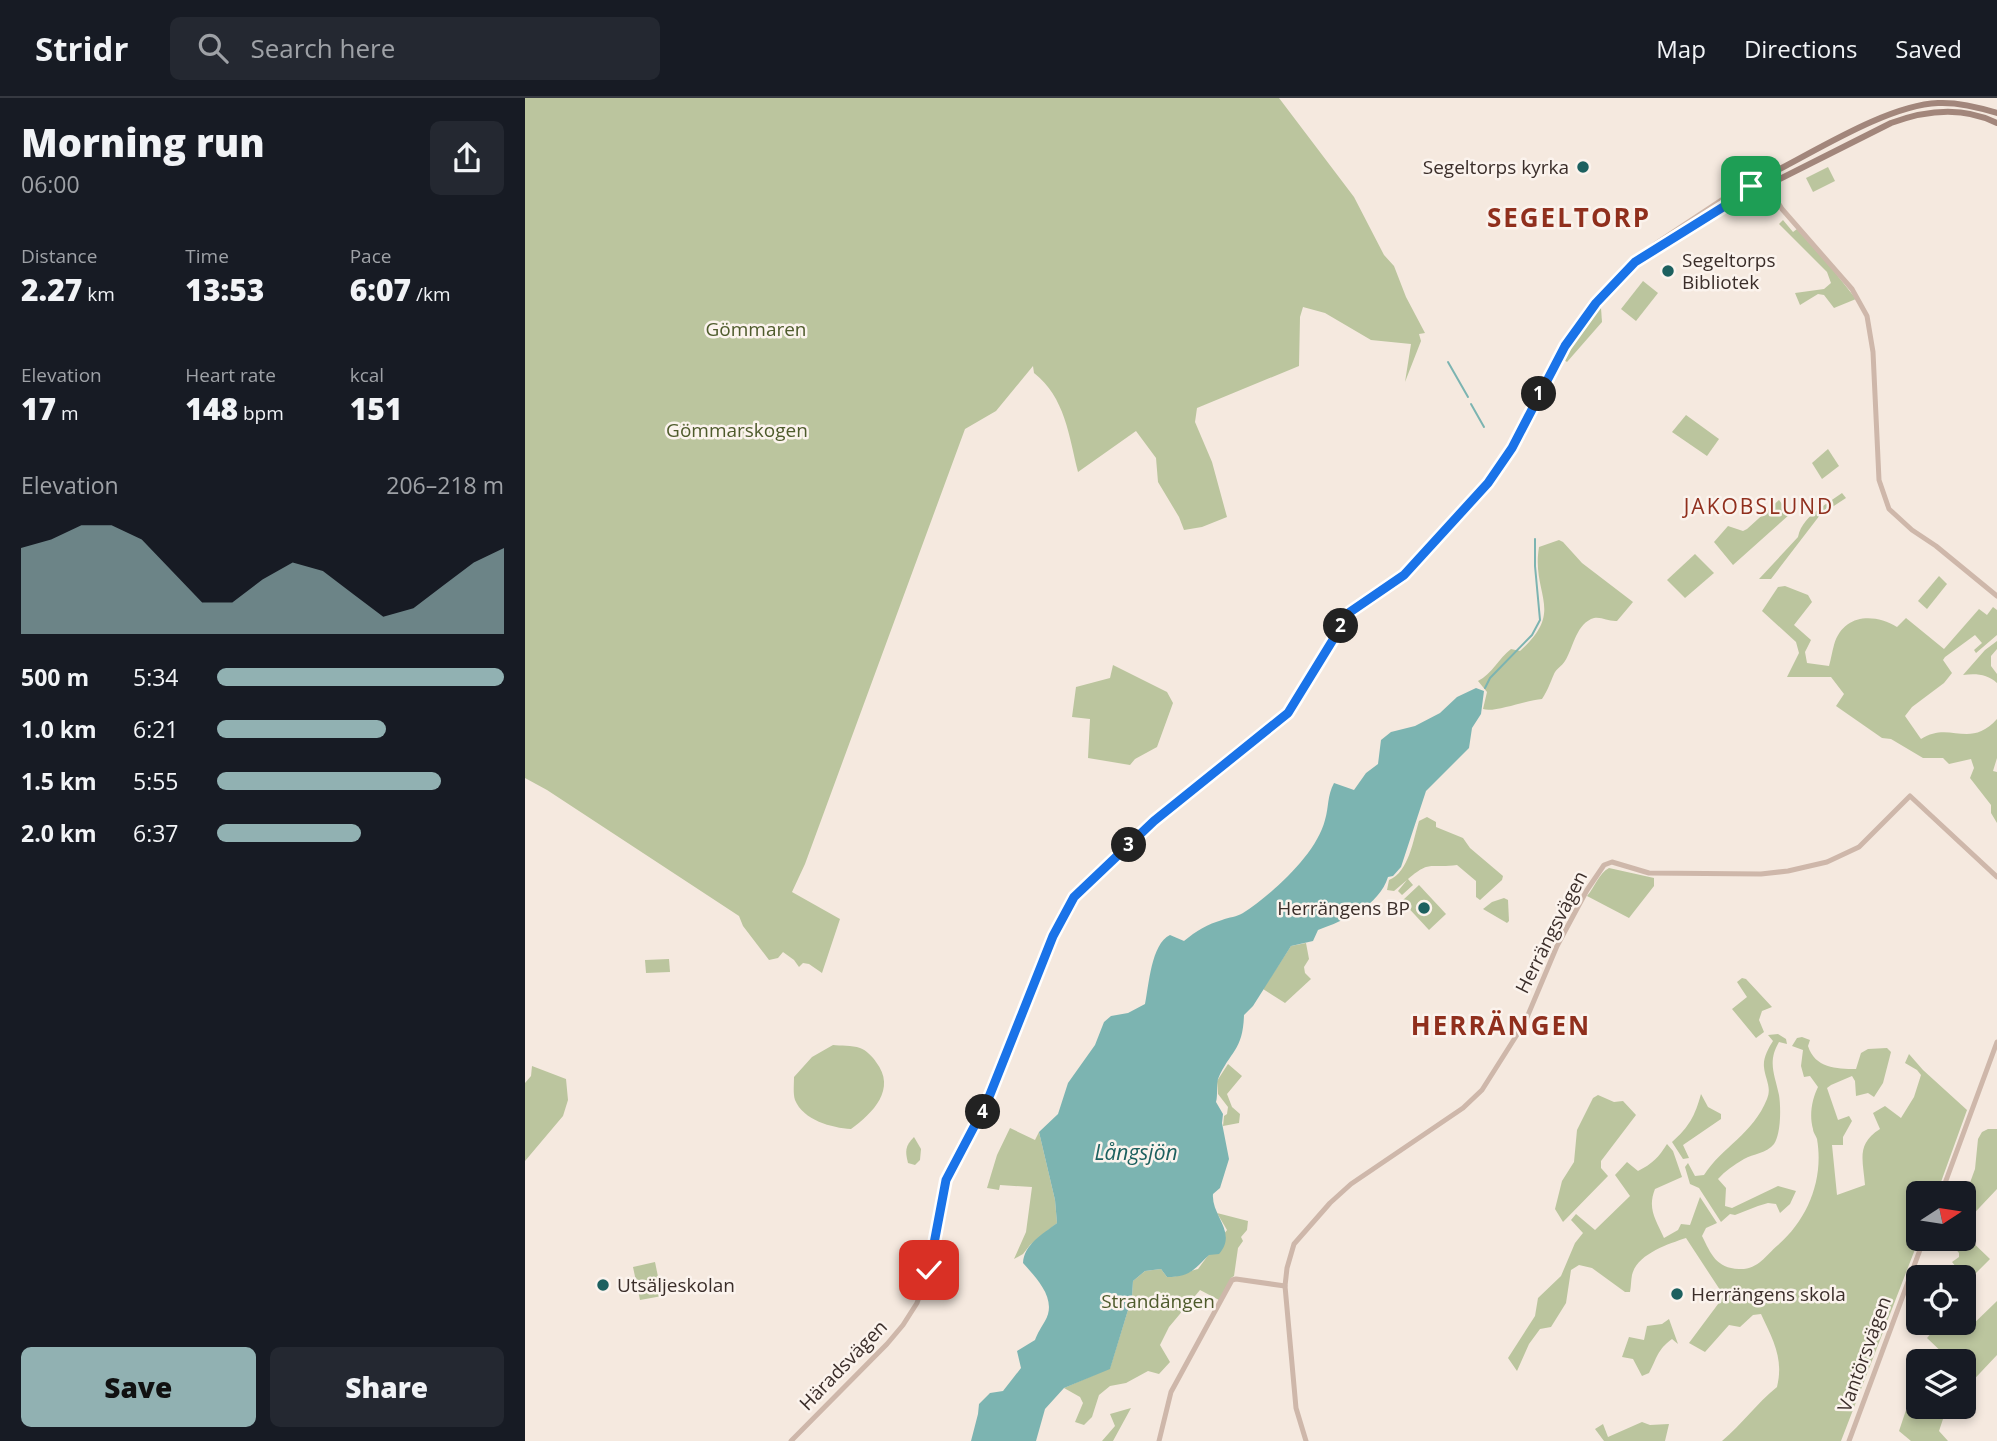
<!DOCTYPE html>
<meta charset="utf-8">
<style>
body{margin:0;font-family:"Open Sans",sans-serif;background:#242831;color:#f1f3f6;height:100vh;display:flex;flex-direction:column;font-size:26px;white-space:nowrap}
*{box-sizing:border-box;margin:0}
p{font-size:23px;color:#9ea1a6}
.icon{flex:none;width:38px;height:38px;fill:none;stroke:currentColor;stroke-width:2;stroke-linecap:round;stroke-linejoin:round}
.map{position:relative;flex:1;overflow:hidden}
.panel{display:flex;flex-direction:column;background:#171b24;width:525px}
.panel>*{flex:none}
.needle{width:46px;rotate:78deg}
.controls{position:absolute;left:1381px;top:1083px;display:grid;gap:14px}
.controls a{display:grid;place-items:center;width:70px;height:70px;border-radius:10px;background:#171b24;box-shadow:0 4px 10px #0003;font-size:35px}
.pin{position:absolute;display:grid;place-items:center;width:60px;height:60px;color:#fff;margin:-30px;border-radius:14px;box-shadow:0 4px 10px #0006}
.km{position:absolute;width:35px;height:35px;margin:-18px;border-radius:50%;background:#222;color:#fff;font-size:19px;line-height:35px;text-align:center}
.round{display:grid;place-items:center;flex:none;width:74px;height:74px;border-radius:10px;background:#242831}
.head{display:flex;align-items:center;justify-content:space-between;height:119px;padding:0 21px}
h1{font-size:38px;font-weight:800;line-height:52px}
.figures{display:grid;grid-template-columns:repeat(3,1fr);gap:10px;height:119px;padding:7px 21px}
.figures div{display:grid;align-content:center}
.figures b{font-size:30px;font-weight:800}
.figures small{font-size:19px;font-weight:400}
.figures p{font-size:19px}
.chart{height:196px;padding:14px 21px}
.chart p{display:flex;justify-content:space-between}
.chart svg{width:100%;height:126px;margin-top:7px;fill:#91b1b2;opacity:.7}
.primary-button{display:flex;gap:14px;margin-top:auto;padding:14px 21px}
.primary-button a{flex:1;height:80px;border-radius:10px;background:#91b1b2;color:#111;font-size:28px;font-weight:800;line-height:80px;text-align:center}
.primary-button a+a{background:#242831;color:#f1f3f6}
ul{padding:0 21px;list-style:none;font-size:23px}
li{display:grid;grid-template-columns:112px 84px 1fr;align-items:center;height:52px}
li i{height:18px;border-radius:9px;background:#91b1b2}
header{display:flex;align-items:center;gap:42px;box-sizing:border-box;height:98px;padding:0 35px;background:#171b24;border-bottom:2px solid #363941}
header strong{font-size:33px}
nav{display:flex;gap:38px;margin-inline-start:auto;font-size:24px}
.search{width:490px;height:63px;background:#242831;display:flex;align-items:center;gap:18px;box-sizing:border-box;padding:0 24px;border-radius:10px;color:#9ea1a6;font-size:26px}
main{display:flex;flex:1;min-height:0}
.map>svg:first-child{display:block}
.green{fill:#bbc59e}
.water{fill:#7cb4b1}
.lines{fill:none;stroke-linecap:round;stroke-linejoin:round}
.stream{stroke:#7cb4b1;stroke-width:2}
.tertiary{stroke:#ceb7aa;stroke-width:5}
.secondary{stroke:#a2867b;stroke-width:6}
.route-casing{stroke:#fff;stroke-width:14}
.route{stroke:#1a73e8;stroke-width:9}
.poi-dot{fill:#1c605f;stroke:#fbf3ed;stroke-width:2.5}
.labels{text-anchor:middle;stroke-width:5;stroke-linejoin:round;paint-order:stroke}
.poi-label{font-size:19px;fill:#3b2e2a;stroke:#fbf3ed;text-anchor:start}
.park-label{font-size:19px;fill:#4e5b2c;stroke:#fbf3ed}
.street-label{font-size:19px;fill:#3b2e2a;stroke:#fbf3ed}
.neighbourhood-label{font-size:21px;letter-spacing:2px;fill:#902f1d;stroke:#fbf3ed}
.water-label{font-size:21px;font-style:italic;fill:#1c605f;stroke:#fbf3ed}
.district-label{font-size:26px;font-weight:bold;letter-spacing:2px;fill:#902f1d;stroke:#fbf3ed}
</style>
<header>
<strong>Stridr</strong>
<div class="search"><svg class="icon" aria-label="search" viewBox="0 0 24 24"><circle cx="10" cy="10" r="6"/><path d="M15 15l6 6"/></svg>Search here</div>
<nav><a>Map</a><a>Directions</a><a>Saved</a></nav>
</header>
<main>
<section class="panel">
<div class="head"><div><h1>Morning run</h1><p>06:00</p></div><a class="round"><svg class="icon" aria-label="share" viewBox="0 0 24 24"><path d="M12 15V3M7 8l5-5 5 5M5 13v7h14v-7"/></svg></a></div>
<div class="figures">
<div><p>Distance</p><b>2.27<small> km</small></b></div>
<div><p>Time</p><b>13:53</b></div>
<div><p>Pace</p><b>6:07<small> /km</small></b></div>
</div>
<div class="figures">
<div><p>Elevation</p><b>17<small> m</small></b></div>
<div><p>Heart rate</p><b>148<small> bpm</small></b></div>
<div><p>kcal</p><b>151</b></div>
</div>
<div class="chart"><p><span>Elevation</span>206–218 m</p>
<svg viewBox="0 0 160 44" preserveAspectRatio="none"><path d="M0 44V14L10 11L20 6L30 6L40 11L50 22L60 33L70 33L80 25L90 19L100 22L110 30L120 38L130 35L140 27L150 19L160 14V44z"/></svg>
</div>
<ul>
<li><b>500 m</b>5:34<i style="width:100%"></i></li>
<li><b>1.0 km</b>6:21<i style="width:59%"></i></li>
<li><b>1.5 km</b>5:55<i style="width:78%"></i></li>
<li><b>2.0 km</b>6:37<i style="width:50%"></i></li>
</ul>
<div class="primary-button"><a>Save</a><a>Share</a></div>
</section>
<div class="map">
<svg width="1472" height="1343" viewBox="0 0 1472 1343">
<rect width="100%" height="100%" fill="#f5e9df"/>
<g class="green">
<path d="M0,0H754L829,99L859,157L869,168L881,199L900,235L894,236L896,243L880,284L886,246L846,242L800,215L778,209L775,219L774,268L672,310L670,324L687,364L702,419L677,429L659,432L654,419L633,384L631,360L611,333L553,374C544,338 540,299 509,275L508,268L471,313L440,331L280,766L267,794L315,821L297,875L284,866L278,865L274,869L269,862L258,854L253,860L244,862L218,828L214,818L22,692L0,680Z"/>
<polygon points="1303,69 1310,83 1288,94 1281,80"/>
<polygon points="1258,122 1268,134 1272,131 1308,172 1331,201 1309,210 1299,197 1293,196 1275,207 1270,195 1299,191 1306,185 1302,174 1254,126"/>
<polygon points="1118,183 1133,195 1111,223 1096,211"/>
<polygon points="1076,210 1077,224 1042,264 1039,262 1047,246 1071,213"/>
<polygon points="1161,317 1194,341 1182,358 1147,334"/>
<polygon points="1303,351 1314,368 1297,381 1287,365"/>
<path d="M1317,395L1321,400L1295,417L1246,481H1234L1273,439C1277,418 1301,407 1317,395Z"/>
<polygon points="1254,402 1265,416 1208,467 1189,444 1203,428 1218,433 1222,431"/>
<path d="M1034,442L1038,444L1057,465L1108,504L1092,523C1083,524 1075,517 1066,521C1050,529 1048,551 1040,563C1037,568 1031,571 1029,576C1025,585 1023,592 1017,601C1001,602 969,615 958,611L962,594L953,583C967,576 974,560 986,551L995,553C1041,512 1006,497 1014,449Z"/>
<polygon points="1170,456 1189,475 1160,500 1142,482"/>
<polygon points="1414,478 1422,486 1402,511 1393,503"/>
<path d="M1260,488L1283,497L1287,504L1269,527L1286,542L1280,554L1282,565L1304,568C1306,561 1307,554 1309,547C1318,516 1349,515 1372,529L1381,520L1419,551L1454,511L1462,517L1468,509L1472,512V537L1451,555L1449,552L1457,545L1450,537L1420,559L1418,562L1427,575L1419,585L1387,609L1380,618L1396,641C1425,622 1444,652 1472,621V660L1468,673L1472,674V725L1466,715V707L1445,680L1449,670L1446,661L1424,666L1418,660H1398L1366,641L1357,640L1311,608L1319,596L1306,579H1262L1274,555L1271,544L1237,513L1253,489Z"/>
<path d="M1472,543V551L1466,558V568L1472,576V585C1463,576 1450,575 1438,577L1460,552Z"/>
<polygon points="588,567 642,594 648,605 632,649 610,661 605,667 563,660 565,621 547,619 551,589 585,580"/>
<path d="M902,719L911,724V729L938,740L945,750L978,778L977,782L955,802L951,799V783L932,767C905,771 906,761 883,781L888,787L877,797L873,793L882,782L869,793L862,792L864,782C884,774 888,742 894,723Z"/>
<path d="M1084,770L1129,780V788L1104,820L1062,798C1070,789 1074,775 1084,770Z"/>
<polygon points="894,787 921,816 904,832 877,803"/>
<polygon points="979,800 983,802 984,823 982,825 958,811 967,804"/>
<polygon points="781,845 784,861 779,869 780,875 786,881 760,905 738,891 766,848"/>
<polygon points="144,861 145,874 121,875 120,862"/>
<polygon points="1217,880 1221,881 1247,909 1237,913 1234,922 1239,934 1231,940 1207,911 1222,899 1212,884"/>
<path d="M1253,936L1261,941L1262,946L1254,944C1242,964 1250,977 1254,997C1256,1009 1256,1036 1249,1046C1242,1055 1228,1056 1219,1061C1209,1067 1200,1073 1193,1081L1201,1090L1200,1108L1207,1110L1253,1088L1271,1093L1265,1106L1255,1115L1251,1106L1243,1105L1233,1108L1210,1117L1205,1116L1196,1124L1174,1090L1165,1086L1160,1069L1163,1065L1170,1078L1179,1077C1197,1049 1228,1036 1242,1001C1247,989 1240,981 1239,969C1238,960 1243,951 1248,943L1243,937Z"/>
<path d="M1277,939L1285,942L1283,948C1290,970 1311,971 1331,971L1336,955L1343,951L1362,950L1366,954L1358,985L1349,999L1343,995L1331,998L1330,983L1327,978L1306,987L1302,990L1313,1022L1324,1018L1327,1023L1318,1039V1047H1307L1312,1097L1340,1087C1338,1062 1331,1046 1355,1031L1348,1015L1360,1008L1376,1020L1389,999L1396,977L1392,972L1380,965L1384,956L1398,972L1442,1012L1412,1095L1393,1096L1394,1141L1316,1343H1197C1217,1326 1232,1305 1252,1289C1259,1260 1248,1242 1236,1216L1228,1217L1215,1229L1204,1227L1180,1254L1164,1245L1199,1198L1161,1140C1143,1146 1112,1156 1107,1177C1106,1182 1106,1189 1105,1194H1100L1067,1170L1054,1167L1046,1172L1041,1205L1026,1229L1015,1231L1004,1246L992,1273L983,1260L1010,1218L1013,1200L1036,1178L1050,1145L1058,1135L1046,1122L1051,1116L1070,1132L1105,1098L1090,1077L1102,1064L1113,1073C1127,1066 1134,1059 1142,1046L1148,1053L1157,1079L1130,1091C1122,1111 1131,1122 1139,1140L1153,1132L1156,1126L1165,1127L1175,1099L1192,1125L1181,1130L1177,1138C1186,1156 1191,1170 1214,1171C1233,1172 1240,1158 1253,1147C1283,1121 1299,1081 1292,1041C1291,1038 1288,1034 1288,1031C1284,1017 1287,1001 1293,989L1285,978L1279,979L1276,968L1278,952L1267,948L1272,940Z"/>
<path d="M308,947C315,948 327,947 335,950C341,952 348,959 351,964C372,991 348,1015 326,1031C307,1030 278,1022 270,1002C268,996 269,986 269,979L287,959Z"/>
<polygon points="703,966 717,978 702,996 707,1009 715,1016 714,1025 698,1028 699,1018 702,1016 703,1009 693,996 692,983"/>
<polygon points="7,968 41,981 43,1002 38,1018 0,1063 0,985 6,978"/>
<path d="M1176,996L1183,1009L1196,1016V1021L1158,1047L1164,1060L1158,1061L1147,1044C1164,1029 1170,1018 1176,996Z"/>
<polygon points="1073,997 1089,1004 1098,1003 1111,1017 1076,1063 1076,1070 1083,1078 1038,1124 1030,1111 1037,1083 1049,1064 1052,1032 1068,1000"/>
<polygon points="485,1030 510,1042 514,1034 530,1102 532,1125 505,1147 498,1156 489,1161 501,1134 507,1089 475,1087 474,1092 462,1090 472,1057"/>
<polygon points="1463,1031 1472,1031 1472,1091 1439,1126 1439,1101 1450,1071 1453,1041 1457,1034"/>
<path d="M389,1039L396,1051L395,1062L390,1067L383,1065C380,1053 380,1048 389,1039Z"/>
<path d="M692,1115L723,1123L722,1132L716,1139L718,1143L713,1150L709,1178L706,1180L694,1202L675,1192L644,1229L635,1247L645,1264L634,1276L623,1273L601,1285L585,1288L574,1297L567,1319L559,1327L550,1324L558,1305L555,1299L539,1290L585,1270L607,1199L608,1183L620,1173L636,1171L642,1179C658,1179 659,1174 673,1171L702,1132Z"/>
<polygon points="1439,1136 1465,1161 1443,1183 1427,1164 1434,1159 1434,1155 1424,1143 1424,1141 1438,1141"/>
<polygon points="130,1164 137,1198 115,1202 108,1169"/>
<polygon points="1472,1203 1472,1257 1439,1292 1438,1264 1423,1263 1425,1262 1402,1240 1415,1225 1427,1225 1439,1235"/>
<path d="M1144,1221L1153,1246L1147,1241C1132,1252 1132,1260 1124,1275L1117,1278L1108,1261L1097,1259L1104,1239L1119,1242L1122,1228L1137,1226Z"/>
<polygon points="1405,1309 1422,1309 1414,1333 1423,1343 1386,1343 1374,1333 1381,1312 1402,1318"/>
<polygon points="606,1310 588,1343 577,1343 590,1328 585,1316"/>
<polygon points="1117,1324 1125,1327 1144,1326 1140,1343 1079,1343 1070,1331 1078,1326 1083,1339"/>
</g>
<path class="water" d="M951,590L959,593L956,616L947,630L944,650L901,693L876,769L868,778L863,779C854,808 820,822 793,832L788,843L766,848L728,908L719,917C718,953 705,953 693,981C691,988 693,996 691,1004L698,1016L697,1025L704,1061L695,1090L688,1096C686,1118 713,1134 694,1156L684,1157C669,1171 666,1179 642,1179L636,1171L620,1173L608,1183L607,1199L585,1271L539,1290L520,1311L511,1343H446L453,1316L454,1306L465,1295L478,1293L496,1270L492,1253L510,1242C513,1234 516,1230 520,1223C533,1201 511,1180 498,1165C499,1146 518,1136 532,1125L530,1102L514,1034L533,1016L543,985L570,947L579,924L586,918L603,915L620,906C624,887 626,846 645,837L659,843C671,833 683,826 697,822C704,819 712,819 718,815C747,796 791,757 800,722C804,709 802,698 809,685L829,692L841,675L853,666L856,642L866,634L890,628L915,615L932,599Z"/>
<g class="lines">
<g class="stream">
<polyline points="923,264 943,299"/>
<polyline points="946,306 959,329"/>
<polyline points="960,590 965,580 1007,537 1015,522 1010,468 1010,441"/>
</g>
<g class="tertiary">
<polyline points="1244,90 1257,111 1327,191 1342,218 1348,254 1354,382 1364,411 1387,432 1411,448 1472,498"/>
<polyline points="1236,96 1253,109"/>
<polyline points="1119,159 1203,106 1229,94"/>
<polyline points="1416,1096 1472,944"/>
<polyline points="266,1343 362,1246 378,1227 392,1205 405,1168 416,1100 423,1077 462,1004 528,838 549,799 629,723 763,615 825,514 879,477 963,385 987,350 1040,248 1071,205 1130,146 1225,83"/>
<polyline points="634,1343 646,1294 707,1182 711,1181 760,1188"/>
<polyline points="781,1343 771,1310 760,1188 762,1170 769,1146 805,1105 826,1086 938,1010 957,992 1000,924 1032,848 1062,792 1079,767 1087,764 1124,775 1236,776 1263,773 1302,764 1334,749 1385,698 1472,779"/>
<polyline points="1324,1343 1399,1141"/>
</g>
<g class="secondary">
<path d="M1240,77L1244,82V90L1241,94L1232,95L1225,86L1230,77L1249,74C1294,51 1364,7 1413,5C1433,4 1453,9 1472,15"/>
<path d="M1245,86L1366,25C1401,12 1438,8 1472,25"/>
</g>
</g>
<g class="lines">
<defs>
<polyline id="route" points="404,1172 421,1082 462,1004 528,838 549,799 629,723 763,615 825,514 879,477 963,385 987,350 1040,248 1071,205 1110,164 1203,106 1229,94 1226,88"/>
</defs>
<use href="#route" class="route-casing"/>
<use href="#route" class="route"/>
</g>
<g class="poi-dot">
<circle cx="1058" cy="69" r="7"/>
<circle cx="1143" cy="173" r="7"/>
<circle cx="899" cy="810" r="7"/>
<circle cx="78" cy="1187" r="7"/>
<circle cx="1152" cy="1196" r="7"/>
</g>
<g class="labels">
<g class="poi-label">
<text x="1044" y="76" text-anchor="end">Segeltorps kyrka</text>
<text x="1157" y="169">Segeltorps<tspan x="1157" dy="22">Bibliotek</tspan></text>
<text x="885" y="817" text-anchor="end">Herrängens BP</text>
<text x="92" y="1194">Utsäljeskolan</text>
<text x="1166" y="1203">Herrängens skola</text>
</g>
<g class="park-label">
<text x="231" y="238">Gömmaren</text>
<text x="212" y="339">Gömmarskogen</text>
<text x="633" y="1210">Strandängen</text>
</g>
<g class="street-label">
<text transform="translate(1026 834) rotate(-63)" y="7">Herrängsvägen</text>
<text transform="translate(1339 1256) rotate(-70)" y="7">Vantörsvägen</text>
<text transform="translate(318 1267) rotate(-46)" y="7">Häradsvägen</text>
</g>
<g class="neighbourhood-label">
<text x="1234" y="416">JAKOBSLUND</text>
</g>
<g class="water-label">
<text x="611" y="1062">Långsjön</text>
</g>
<g class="district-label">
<text x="1044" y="129">SEGELTORP</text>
<text x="976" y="937">HERRÄNGEN</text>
</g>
</g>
</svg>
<div class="controls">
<a><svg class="needle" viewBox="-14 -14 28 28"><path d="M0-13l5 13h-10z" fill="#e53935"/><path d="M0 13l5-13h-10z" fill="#9ea1a6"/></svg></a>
<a><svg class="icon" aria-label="locate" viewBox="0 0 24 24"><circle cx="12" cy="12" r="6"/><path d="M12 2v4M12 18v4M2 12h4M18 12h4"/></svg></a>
<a><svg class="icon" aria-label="layers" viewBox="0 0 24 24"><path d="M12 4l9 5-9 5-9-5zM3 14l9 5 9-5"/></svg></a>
</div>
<div class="pin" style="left:1226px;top:88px;background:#1e9e55"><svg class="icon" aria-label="arrive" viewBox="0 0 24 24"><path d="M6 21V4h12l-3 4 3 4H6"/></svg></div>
<div class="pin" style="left:404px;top:1172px;background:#d93025"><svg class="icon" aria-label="check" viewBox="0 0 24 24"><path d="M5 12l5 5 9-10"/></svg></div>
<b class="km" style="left:1014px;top:296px">1</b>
<b class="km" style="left:816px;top:528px">2</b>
<b class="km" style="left:604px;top:747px">3</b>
<b class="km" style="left:458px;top:1014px">4</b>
</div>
</main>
